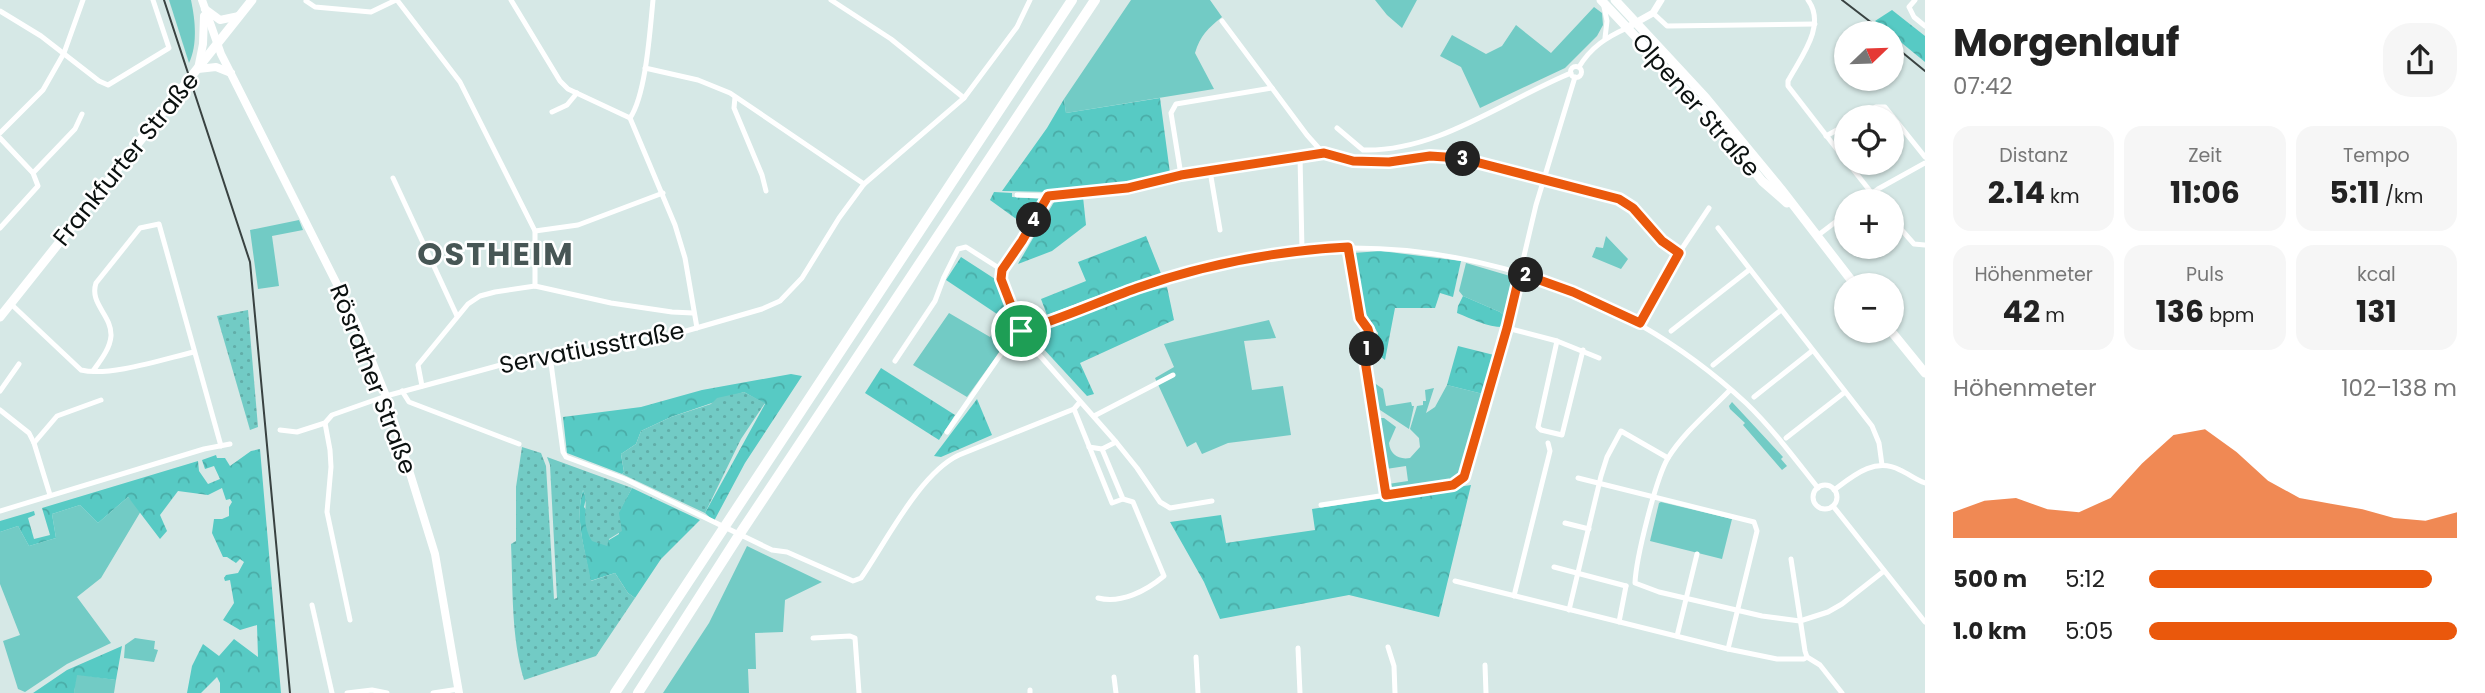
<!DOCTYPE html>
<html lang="de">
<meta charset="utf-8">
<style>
body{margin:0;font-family:Poppins,sans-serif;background:#f6f6f6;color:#222;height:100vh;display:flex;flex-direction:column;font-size:26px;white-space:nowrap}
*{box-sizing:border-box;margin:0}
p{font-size:23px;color:#767676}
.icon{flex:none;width:38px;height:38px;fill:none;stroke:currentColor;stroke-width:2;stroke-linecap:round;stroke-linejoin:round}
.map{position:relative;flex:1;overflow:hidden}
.side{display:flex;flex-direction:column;background:#fff;width:560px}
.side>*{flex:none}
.needle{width:46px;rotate:67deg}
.fabs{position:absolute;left:1834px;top:21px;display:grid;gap:14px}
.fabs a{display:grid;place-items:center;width:70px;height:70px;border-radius:50%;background:#fff;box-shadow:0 2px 5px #0004;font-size:35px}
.pin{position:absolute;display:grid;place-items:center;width:60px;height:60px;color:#fff;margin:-30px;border:4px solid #fff;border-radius:50%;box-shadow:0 2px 7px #0007}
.km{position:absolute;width:35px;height:35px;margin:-18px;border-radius:50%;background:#222;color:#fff;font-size:19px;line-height:35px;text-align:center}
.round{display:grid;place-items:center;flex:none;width:74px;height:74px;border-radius:28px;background:#f6f6f6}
.summary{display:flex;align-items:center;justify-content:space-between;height:119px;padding:0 28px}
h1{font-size:38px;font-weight:700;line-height:52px}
.metrics{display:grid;grid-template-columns:repeat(3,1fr);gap:10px;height:119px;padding:7px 28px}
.metrics div{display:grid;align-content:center;border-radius:18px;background:#f6f6f6;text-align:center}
.metrics b{font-size:30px;font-weight:700}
.metrics small{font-size:19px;font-weight:400}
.metrics p{font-size:19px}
.chart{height:196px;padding:14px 28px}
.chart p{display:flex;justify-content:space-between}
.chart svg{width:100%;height:126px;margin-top:7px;fill:#ea580c;opacity:.7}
ul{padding:0 28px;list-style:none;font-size:23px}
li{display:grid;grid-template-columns:112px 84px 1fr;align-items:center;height:52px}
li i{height:18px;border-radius:9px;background:#ea580c}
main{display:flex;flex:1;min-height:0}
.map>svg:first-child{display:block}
.green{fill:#72cbc5}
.forest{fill:url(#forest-crowns)}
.garden{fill:url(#garden-dots)}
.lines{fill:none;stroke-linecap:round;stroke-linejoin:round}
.minor{stroke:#fff;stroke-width:5}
.tertiary{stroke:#fff;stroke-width:7}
.secondary{stroke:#fff;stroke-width:8}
.primary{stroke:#fff;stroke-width:9}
.motorway{stroke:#fff;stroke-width:10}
.tram{stroke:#394241;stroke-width:2}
.route-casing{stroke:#fff;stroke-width:14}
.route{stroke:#ea580c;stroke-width:9}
.labels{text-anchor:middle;stroke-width:5;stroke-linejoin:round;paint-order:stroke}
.street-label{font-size:24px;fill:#0a100f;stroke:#fff}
.district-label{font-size:32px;font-weight:bold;letter-spacing:2px;fill:#475655;stroke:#fff}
</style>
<main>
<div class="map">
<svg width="1925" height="693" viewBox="0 0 1925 693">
<defs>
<pattern id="forest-crowns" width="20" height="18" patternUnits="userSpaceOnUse" patternTransform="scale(1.75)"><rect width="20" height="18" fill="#57cac4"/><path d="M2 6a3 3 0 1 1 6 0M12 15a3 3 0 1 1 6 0" fill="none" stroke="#4aaca7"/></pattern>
<pattern id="garden-dots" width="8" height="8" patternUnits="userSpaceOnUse" patternTransform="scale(1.75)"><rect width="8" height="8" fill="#72cbc5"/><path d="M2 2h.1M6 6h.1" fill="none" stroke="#61ada8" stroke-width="1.8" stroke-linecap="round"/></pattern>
</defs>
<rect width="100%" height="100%" fill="#d6e8e6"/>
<g class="green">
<path d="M169,0H191C195,19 198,44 189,63Z"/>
<path d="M1131,0H1210L1222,17C1208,28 1200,36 1195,53L1214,89L1066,113L1064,99Z"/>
<polygon points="1375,0 1417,0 1402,28 1387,15"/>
<polygon points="1594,7 1602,13 1603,25 1597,36 1565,68 1480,108 1461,67 1440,56 1452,35 1486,54 1502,46 1516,25 1551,53"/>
<polygon points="299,220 303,230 272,236 279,286 258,289 250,230"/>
<polygon points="1606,236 1628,259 1621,269 1592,257 1596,247 1603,248"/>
<polygon points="1466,263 1510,276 1513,284 1506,317 1500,312 1463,296 1459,291"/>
<polygon points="949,313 990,337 995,330 1008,340 967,397 913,365"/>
<polygon points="1269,320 1276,338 1244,341 1252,390 1283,386 1291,435 1228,443 1202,454 1196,442 1187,447 1155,378 1174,367 1164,344"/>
<polygon points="1373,382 1383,389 1386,406 1411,402 1412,406 1414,406 1409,429 1377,408"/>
<path d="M1447,385L1483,394L1475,432L1459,479L1454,481L1391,490L1388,484L1408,481L1406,466L1386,469L1378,420L1380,418H1384L1396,427L1389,443C1390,454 1398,460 1410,458L1420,447L1419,438L1410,429L1417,406L1423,405V401H1426L1425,390L1434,388L1426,413L1435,407Z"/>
<polygon points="1732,402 1783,457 1781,459 1787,466 1782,470 1743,425 1745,423 1730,409 1729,406"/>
<polygon points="128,497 141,511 101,578 77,597 111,643 67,664 25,692 18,689 3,641 20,635 0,584 0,532 18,526 29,546 56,538 52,514 80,505 98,523"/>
<polygon points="1661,502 1732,519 1722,559 1650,541 1659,503"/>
<polygon points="747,546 822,582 785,600 783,632 755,633 756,669 748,669 749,693 663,693 709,623"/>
<polygon points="135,638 155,641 154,649 158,650 154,662 124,658 125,645"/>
<polygon points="76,674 116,680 114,693 74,693"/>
</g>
<g class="forest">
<polygon points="1892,10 1925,36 1925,62 1875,21"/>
<polygon points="1160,98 1170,173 1129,182 1052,192 1002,191 1047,128 1064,99 1066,113"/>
<polygon points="994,192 1012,193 1012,197 1044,199 1026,226 990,200"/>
<polygon points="1083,197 1086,225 1052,251 1018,264 1054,202"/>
<polygon points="1146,236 1162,276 1137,281 1047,315 1041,299 1086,281 1078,262"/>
<polygon points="1381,251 1461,261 1453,297 1440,293 1435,308 1395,308 1385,360 1375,352 1378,333 1361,306 1353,253"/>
<polygon points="961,257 995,279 1015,331 1008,340 995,330 1003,318 946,280"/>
<polygon points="1167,287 1174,320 1080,363 1094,394 1087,396 1030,334 1138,293"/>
<path d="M1463,296L1500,312L1506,317L1503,327C1487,327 1472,319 1457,313L1458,306Z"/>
<polygon points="1458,346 1494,355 1483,394 1447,385"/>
<polygon points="881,368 955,415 939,440 865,393"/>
<polygon points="791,374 802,376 745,463 714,521 705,513 765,404 744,392 671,417 641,431 636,444 621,454 624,472 622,474 567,453 563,417 641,407 702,390"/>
<polygon points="977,399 992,435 941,457 934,456"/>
<polygon points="260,449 281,693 220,693 220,683 217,677 201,693 187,693 192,666 203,644 219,656 234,639 258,657 257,625 240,630 223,620 234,603 230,580 225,581 224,578 226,575 238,573 244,562 240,559 236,563 227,557 223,557 212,533 214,519 222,519 229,516 229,507 232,502 230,499 226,500 222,488 208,495 178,491 160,515 167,531 160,539 128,497 98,523 80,505 52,514 56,538 29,546 18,526 0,532 0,521 34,511 35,515 28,518 34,539 50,535 42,508 198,461 199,471 208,484 220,479 214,466 205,469 202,460 216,455 217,458 225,458 230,466 251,451"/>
<polygon points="1471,485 1439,617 1349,595 1220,619 1204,582 1170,522 1221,515 1226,543 1315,530 1312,509"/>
<path d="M632,488L700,520L661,559L635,598L628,593L615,573L590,581C586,551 574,521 583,490L586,498L584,507L609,540L619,534L618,513Z"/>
<polygon points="122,646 116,680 77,675 74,693 33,693 67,670"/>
</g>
<g class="garden">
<polygon points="248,310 258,427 250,430 217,316"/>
<polygon points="744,392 765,403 741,439 705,513 622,474 624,472 621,454 636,444 641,431 671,417 711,404 717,398"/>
<path d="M522,447L541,453L546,466L554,599L557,598L550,465L547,457L632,488L619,513L622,531L609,539L607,546L592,541C579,520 590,504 583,490C574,520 586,551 591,581L615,573L628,593L635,598L596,656L524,680C511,637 513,588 511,544L516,541V487Z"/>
</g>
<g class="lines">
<g class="minor">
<polyline points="397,0 460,82 535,231 535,286"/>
<polyline points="511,0 560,81 568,89 630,118 675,225 685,258 697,328"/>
<polyline points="831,0 891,39 964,98"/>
<path d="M1808,0C1827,26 1800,58 1788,81V86L1846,161"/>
<polyline points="1915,0 1909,7 1914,17 1925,26"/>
<polyline points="306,1 315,7 371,12 396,0"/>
<polyline points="1604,7 1607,21 1605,38"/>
<polyline points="0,11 41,36 99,81 108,85 169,48 153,0"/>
<polyline points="1653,13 1667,26 1815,24"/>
<polyline points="1222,21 1272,88"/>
<circle cx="1576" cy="72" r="5.5"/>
<path d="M1579,67C1591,47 1607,37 1627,28"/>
<polyline points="645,68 698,80 730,93 864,184"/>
<polyline points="735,97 734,108 762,175 766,191"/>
<polyline points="552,112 567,105 577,93"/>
<polyline points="1859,117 1876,107 1885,107 1925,157"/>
<path d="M630,118C646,95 650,30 653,0"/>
<path d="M1337,128L1363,150C1438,152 1503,101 1571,73"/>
<polyline points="0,133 43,90 64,53 83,0"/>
<polyline points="1826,136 1846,125"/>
<polyline points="0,138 33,173 38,186 0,228"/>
<polyline points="1300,156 1302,250"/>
<polyline points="1848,163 1878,201"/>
<polyline points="1210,171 1220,230"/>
<polyline points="33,173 75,129 82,114"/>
<polyline points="1181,175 1171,113 1176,104 1272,88 1307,135 1324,154"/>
<polyline points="393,178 457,316"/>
<polyline points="1017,195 1048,196 1127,188 1181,175 1324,154 1353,161 1389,162 1430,156 1460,158 1619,199 1633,208 1662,241 1679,253"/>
<polyline points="1048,196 1022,241 1002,270 1001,279 1016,324 1027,341 1116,442 1137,468 1160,502 1170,508 1212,501"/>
<polyline points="1862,201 1878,189 1925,163"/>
<polyline points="1892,219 1914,244 1925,245"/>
<polyline points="1718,228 1872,426 1879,443 1882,465"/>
<polyline points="535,231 578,225 663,193"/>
<polyline points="1817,236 1846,214"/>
<polyline points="1348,247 1360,318 1368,329 1370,336 1369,347 1364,353 1386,495 1458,483 1465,472 1507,328 1536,205 1575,77"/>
<path d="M11,304L81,370C109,377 164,359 194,352"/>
<polyline points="1640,323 1679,253 1709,208"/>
<polyline points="1507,328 1557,341 1538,427 1541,430 1562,435 1583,350"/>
<polyline points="1671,331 1749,270"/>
<polyline points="1557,341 1599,358"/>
<path d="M550,356L563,452L566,457L625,479L772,550L787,552L853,581L861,578C886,542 920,473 959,455L1074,409L1080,402"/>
<polyline points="895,361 935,301 944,277 958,249 966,247 1002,270"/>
<polyline points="1713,365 1781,310"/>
<path d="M93,371C100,361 110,349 111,336C112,315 89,304 96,283L140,228L159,224L221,446"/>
<polyline points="422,386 418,365 468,304 480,296 495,292 535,286 611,303 672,312 693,313"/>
<path d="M1730,390C1710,411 1684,432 1668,458C1656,478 1636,558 1635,583L1659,592L1762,616L1800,621L1828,612L1842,604L1884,571"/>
<polyline points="0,391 19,364"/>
<polyline points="402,391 409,402 519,444"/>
<polyline points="1754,397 1812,351"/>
<polyline points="1074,409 1112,503 1123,499"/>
<polyline points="0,410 29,433 34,443 50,495"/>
<polyline points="1094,416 1173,375"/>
<polyline points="325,423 330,450 331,467 327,512 350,620"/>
<polyline points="280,430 297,432 325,423 332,415 386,396 475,372 508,363 648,342 762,309 780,301 802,278 839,218 864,184 964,98 1017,27 1030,0"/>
<path d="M947,432L1012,338L1021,331C1090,310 1155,278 1226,262C1413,221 1605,273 1746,403C1773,429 1795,459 1818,488"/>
<polyline points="1786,438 1845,392"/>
<polyline points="34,443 57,416 101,400"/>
<polyline points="1089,447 1102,449 1116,442"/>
<polyline points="1578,478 1754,522 1757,531 1728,649 1777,659 1804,659 1807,657"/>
<circle cx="1825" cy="497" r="12"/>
<path d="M1834,490C1854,475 1875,457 1900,470C1909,474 1916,480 1925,483"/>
<polyline points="1321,505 1386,495"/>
<polyline points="1833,506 1925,622"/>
<polyline points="0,511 204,449 230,444"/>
<polyline points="1565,523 1589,529"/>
<polyline points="1791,559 1805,651 1807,657 1820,665 1842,693"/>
<polyline points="1554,567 1626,586"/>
<polyline points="1455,581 1728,649"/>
<polyline points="1514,596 1550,451 1548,443"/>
<path d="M1098,598C1121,604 1146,591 1164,576L1133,502L1123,499L1102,449"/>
<polyline points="312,605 332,693"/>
<polyline points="1569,610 1601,476 1607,457 1621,431 1668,458"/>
<polyline points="1619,622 1626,586"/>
<polyline points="1677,636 1697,554"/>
<polyline points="813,638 850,636 855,638 859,693"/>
<polyline points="1388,647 1394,666 1395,693"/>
<polyline points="1298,648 1300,693"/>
<polyline points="1196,657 1198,693"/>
<polyline points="1485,665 1486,693"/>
<polyline points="1114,677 1116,693"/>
<polyline points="1030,690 1030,693"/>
<polyline points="347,693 372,690 387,693"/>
<polyline points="433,693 459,689"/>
</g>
<polyline class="tertiary" points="1628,27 1653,13 1661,0"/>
<g class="secondary">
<polyline points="202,0 221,54 357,324 386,396 435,554 459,693"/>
<polyline points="205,9 220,20 239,16"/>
<polyline points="204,16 203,44 198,69 216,67 231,73"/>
</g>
<g class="primary">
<polyline points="1601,0 1711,117 1762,181 1787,203"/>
<polyline points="1615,0 1706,98 1781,189 1855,285"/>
<polyline points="0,317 252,0"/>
<polyline points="1891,331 1925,373"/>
</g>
<g class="motorway">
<polyline points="615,693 1072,0"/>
<polyline points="638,693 741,532 1095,0"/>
</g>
<g class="tram">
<polyline points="164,0 250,262 290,693"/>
<polyline points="1842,0 1885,33"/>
<polyline points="1892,44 1925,71"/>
</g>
</g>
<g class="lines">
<defs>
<path id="route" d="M1324,153L1353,161L1389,162L1430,156L1460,158L1619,199L1633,208L1662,241L1679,253L1640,323L1573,292L1520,273L1507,328L1464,477L1453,485L1386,495L1364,354L1369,347L1370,336L1368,329L1360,318L1348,247C1275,251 1206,264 1137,288C1098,302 1060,319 1021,331L1001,279L1002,270L1022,241L1048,196L1127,188L1181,175Z"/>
</defs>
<use href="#route" class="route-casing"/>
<use href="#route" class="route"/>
</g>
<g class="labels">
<g class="street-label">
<text transform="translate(1696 105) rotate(49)" y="8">Olpener Straße</text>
<text transform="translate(126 159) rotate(-51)" y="8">Frankfurter Straße</text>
<text transform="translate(592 348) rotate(-11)" y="8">Servatiusstraße</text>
<text transform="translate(373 379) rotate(69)" y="8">Rösrather Straße</text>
</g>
<g class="district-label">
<text x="496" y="265">OSTHEIM</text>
</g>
</g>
</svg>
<div class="fabs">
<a><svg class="needle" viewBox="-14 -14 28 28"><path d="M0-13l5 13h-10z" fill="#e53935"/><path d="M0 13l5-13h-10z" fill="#767676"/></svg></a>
<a><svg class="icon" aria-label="locate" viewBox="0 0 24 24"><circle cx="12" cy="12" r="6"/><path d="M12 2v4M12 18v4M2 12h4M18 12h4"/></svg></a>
<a>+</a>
<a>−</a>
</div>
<div class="pin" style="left:1021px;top:331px;background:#1e9e55"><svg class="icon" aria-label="arrive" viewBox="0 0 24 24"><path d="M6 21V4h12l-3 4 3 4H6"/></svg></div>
<b class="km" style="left:1367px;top:349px">1</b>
<b class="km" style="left:1526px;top:275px">2</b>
<b class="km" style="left:1463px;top:159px">3</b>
<b class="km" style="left:1034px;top:220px">4</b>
</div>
<section class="side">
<div class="summary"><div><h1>Morgenlauf</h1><p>07:42</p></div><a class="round"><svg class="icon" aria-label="share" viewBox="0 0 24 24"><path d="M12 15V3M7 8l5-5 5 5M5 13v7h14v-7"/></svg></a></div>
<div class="metrics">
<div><p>Distanz</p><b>2.14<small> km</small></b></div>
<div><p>Zeit</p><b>11:06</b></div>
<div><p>Tempo</p><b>5:11<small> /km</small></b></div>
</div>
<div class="metrics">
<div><p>Höhenmeter</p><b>42<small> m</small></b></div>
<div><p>Puls</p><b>136<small> bpm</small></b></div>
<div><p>kcal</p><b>131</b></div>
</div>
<div class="chart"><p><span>Höhenmeter</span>102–138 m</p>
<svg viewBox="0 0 160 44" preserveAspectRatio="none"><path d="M0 44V35L10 31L20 30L30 34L40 35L50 30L60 18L70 8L80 6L90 14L100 24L110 30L120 32L130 34L140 37L150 38L160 35V44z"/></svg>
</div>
<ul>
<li><b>500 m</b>5:12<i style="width:92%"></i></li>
<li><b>1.0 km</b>5:05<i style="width:100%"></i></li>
</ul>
</section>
</main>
